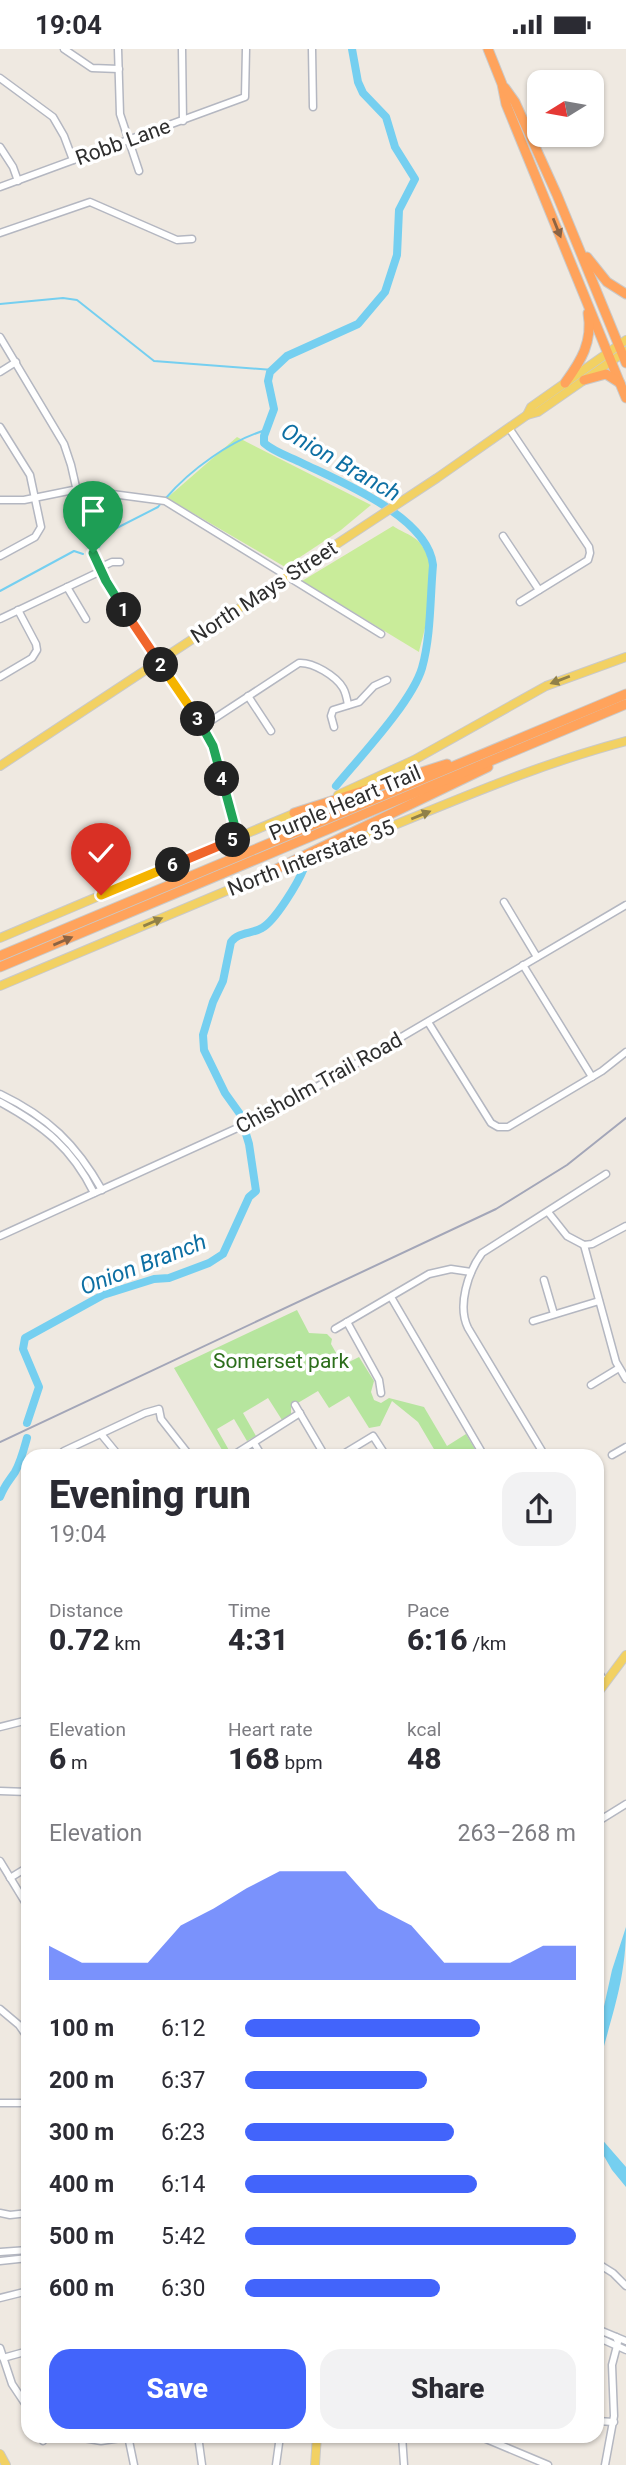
<!DOCTYPE html>
<meta charset="utf-8">
<style>
body{margin:0;font-family:Roboto,sans-serif;background:#f2f2f3;color:#2b2b33;height:100vh;display:flex;flex-direction:column;font-size:26px;white-space:nowrap}
*{box-sizing:border-box;margin:0}
p{font-size:23px;color:#7c7c81}
.icon{flex:none;width:38px;height:38px;fill:none;stroke:currentColor;stroke-width:2;stroke-linecap:round;stroke-linejoin:round}
.map{position:relative;flex:1;overflow:hidden}
.sheet{position:absolute;left:21px;top:1400px;width:583px;height:994px;display:flex;flex-direction:column;background:#fff;border-radius:21px;box-shadow:0 2px 5px #0004}
.sheet>*{flex:none}
.needle{width:46px;rotate:259deg}
.tools{position:absolute;left:527px;top:21px;display:grid;gap:14px}
.tools a{display:grid;place-items:center;width:77px;height:77px;border-radius:14px;background:#fff;box-shadow:0 2px 5px #0004;font-size:35px}
.pin{position:absolute;display:grid;place-items:center;width:60px;height:60px;color:#fff;margin:-72px -30px;border-radius:50% 50% 50% 0;rotate:-45deg;box-shadow:0 0 7px #0007}
.pin .icon{rotate:45deg}
.km{position:absolute;width:35px;height:35px;margin:-18px;border-radius:50%;background:#222;color:#fff;font-size:19px;line-height:35px;text-align:center}
.round{display:grid;place-items:center;flex:none;width:74px;height:74px;border-radius:21px;background:#f2f2f3}
.summary{display:flex;align-items:center;justify-content:space-between;height:119px;padding:0 28px}
h1{font-size:38px;font-weight:800;line-height:52px}
.figures{display:grid;grid-template-columns:repeat(3,1fr);gap:10px;height:119px;padding:7px 28px}
.figures div{display:grid;align-content:center}
.figures b{font-size:30px;font-weight:800}
.figures small{font-size:19px;font-weight:400}
.figures p{font-size:19px}
.chart{height:196px;padding:14px 28px}
.chart p{display:flex;justify-content:space-between}
.chart svg{width:100%;height:126px;margin-top:7px;fill:#4264fb;opacity:.7}
.action{display:flex;gap:14px;margin-top:auto;padding:14px 28px}
.action a{flex:1;height:80px;border-radius:21px;background:#4264fb;color:#fff;font-size:28px;font-weight:800;line-height:80px;text-align:center}
.action a+a{background:#f2f2f3;color:#2b2b33}
ul{padding:0 28px;list-style:none;font-size:23px}
li{display:grid;grid-template-columns:112px 84px 1fr;align-items:center;height:52px}
li i{height:18px;border-radius:9px;background:#4264fb}
.status{display:flex;justify-content:space-between;align-items:center;height:49px;padding:0 35px;background:#fff;direction:ltr}
.status svg{height:19px;fill:currentColor}
.map>svg:first-child{display:block}
.green{fill:#b6e59e}
.pitch{fill:#c9ec9a}
.water{fill:#75cff0}
.lines{fill:none;stroke-linecap:round;stroke-linejoin:round}
.stream{stroke:#75cff0;stroke-width:2}
.river{stroke:#75cff0;stroke-width:8}
.minor-casing{stroke:#b4b7c1;stroke-width:9}
.major-casing{stroke:#c9c9c9;stroke-width:10}
.highway-casing{stroke:#c9c9c9;stroke-width:11}
.minor{stroke:#fff;stroke-width:6}
.major{stroke:#f2d163;stroke-width:8}
.highway{stroke:#ffa35c;stroke-width:9}
.rail{stroke:#a3a6b8;stroke-width:2}
.oneway{fill:#8c6343}
.oneway2{fill:#908048}
.split-1-casing{stroke:#fff;stroke-width:14}
.split-2-casing{stroke:#fff;stroke-width:14}
.split-3-casing{stroke:#fff;stroke-width:14}
.split-4-casing{stroke:#fff;stroke-width:14}
.split-5-casing{stroke:#fff;stroke-width:14}
.split-6-casing{stroke:#fff;stroke-width:14}
.split-7-casing{stroke:#fff;stroke-width:14}
.split-1{stroke:#22a559;stroke-width:9}
.split-2{stroke:#f0652b;stroke-width:9}
.split-3{stroke:#f5b400;stroke-width:9}
.split-4{stroke:#22a559;stroke-width:9}
.split-5{stroke:#22a559;stroke-width:9}
.split-6{stroke:#f0652b;stroke-width:9}
.split-7{stroke:#f5b400;stroke-width:9}
.labels{text-anchor:middle;stroke-width:7;stroke-linejoin:round;paint-order:stroke}
.street-label{font-size:21px;fill:#2e2e2e;stroke:#fff}
.park-label{font-size:21px;fill:#2c6e1b;stroke:#fff}
.water-label{font-size:23px;font-style:italic;fill:#0d6fa3;stroke:#fff}
</style>
<div class="status"><b>19:04</b><svg viewBox="0 0 49 12"><path d="M0 12V9h3v3zM5 12V6h3v6zM10 12V3h3v9zM15 12V0h3v12zM26 1h20v11H26zM47 4h2v5h-2z"/></svg></div>
<div class="map">
<svg width="626" height="2416" viewBox="0 0 626 2416">
<rect width="100%" height="100%" fill="#efe9e1"/>
<polygon class="green" points="297,1261 309,1284 327,1285 332,1290 331,1295 343,1316 359,1308 374,1332 371,1343 374,1351 381,1354 389,1349 424,1358 447,1397 466,1385 479,1407 438,1407 418,1373 392,1352 380,1377 369,1379 349,1347 329,1359 318,1342 291,1358 291,1365 282,1371 268,1349 243,1364 256,1387 247,1392 234,1370 217,1380 230,1403 225,1406 174,1319"/>
<g class="pitch">
<polygon points="237,388 371,456 341,481 285,518 167,449"/>
<path d="M393,477C400,482 410,485 417,491C443,514 427,574 419,603L302,532Z"/>
</g>
<g class="water">
<path d="M626,1878C626,1935 609,1972 597,2025V1989L612,1921Z"/>
<polygon points="597,2078 599,2087 626,2118 626,2138 612,2121 597,2095"/>
</g>
<g class="lines">
<g class="stream">
<polyline points="0,255 63,249 77,251 154,312 273,321"/>
<path d="M166,449C190,421 231,391 266,381"/>
<polyline points="99,498 105,485 158,458 162,453"/>
<polyline points="0,542 74,502 83,505"/>
</g>
<g class="river">
<path d="M336,737C359,709 412,653 422,619C431,587 430,550 433,516C428,468 341,433 302,414C290,408 274,403 264,394V387L274,360L268,332L270,323L287,307L358,275L385,243L397,206L399,161L415,130L395,98L386,68L363,44L358,33L352,0"/>
<path d="M27,1374L39,1338L23,1300L25,1289L103,1246L154,1230L169,1229L209,1214L223,1205L249,1148L256,1142L249,1095L240,1065L225,1044L204,1001L203,986L213,953L223,932L231,893C238,883 252,885 262,879C275,872 298,834 304,819"/>
<path d="M0,1448C4,1437 9,1432 15,1423C21,1412 24,1400 27,1389"/>
</g>
<defs>
<g id="minor">
<polyline points="64,0 92,19 119,20"/>
<polyline points="118,0 120,65 139,122"/>
<polyline points="182,0 183,72"/>
<polyline points="312,0 313,58"/>
<polyline points="0,29 53,68 64,87 73,111"/>
<polyline points="0,98 13,118 18,132"/>
<polyline points="0,138 245,48 246,0"/>
<polyline points="0,184 90,153 177,191 192,190"/>
<polyline points="0,288 64,395 71,416 87,486 106,532 208,687 216,708 238,788"/>
<polyline points="0,323 16,313"/>
<polyline points="0,378 30,426 41,478 35,488 0,507"/>
<polyline points="509,379 589,498 590,504 588,511 520,553"/>
<polyline points="0,451 24,451 88,438 112,445 165,452 381,585"/>
<polyline points="503,487 539,541"/>
<polyline points="99,519 112,513 120,513"/>
<polyline points="67,538 86,570"/>
<polyline points="0,570 101,522"/>
<polyline points="0,628 32,609 37,601 36,595 18,561"/>
<polyline points="248,647 271,682"/>
<path d="M203,677L299,614C313,613 336,627 343,639C346,644 347,650 348,656"/>
<polyline points="334,678 331,667 333,661 359,653 374,637 387,631"/>
<polyline points="504,853 537,908"/>
<polyline points="523,916 592,1028"/>
<polyline points="428,973 491,1074 498,1078 508,1078 602,1022 626,1003"/>
<path d="M0,1045C48,1068 76,1095 102,1141"/>
<path d="M0,1053C44,1077 72,1099 94,1144"/>
<polyline points="548,1163 567,1187 584,1196"/>
<polyline points="0,1187 279,1060 626,856"/>
<polyline points="584,1196 616,1313 626,1330"/>
<polyline points="584,1196 592,1195 626,1177"/>
<polyline points="544,1231 554,1265"/>
<polyline points="391,1248 484,1407"/>
<polyline points="533,1272 599,1252"/>
<polyline points="347,1273 379,1331 381,1344"/>
<polyline points="335,1280 429,1225 451,1220 471,1223"/>
<polyline points="591,1336 619,1319"/>
<polyline points="295,1356 325,1407"/>
<polyline points="101,1385 119,1407"/>
<polyline points="254,1394 262,1407"/>
<polyline points="612,1406 626,1398"/>
<polyline points="59,1407 64,1402 145,1364 159,1360 161,1370 190,1407"/>
<polyline points="232,1407 300,1364"/>
<polyline points="340,1407 373,1387 386,1407"/>
<path d="M545,1407L468,1279C457,1257 468,1223 482,1204L606,1125"/>
<polyline points="27,1585 28,1587"/>
<polyline points="597,1620 605,1634"/>
<polyline points="0,1678 28,1671"/>
<polyline points="0,1742 28,1743"/>
<polyline points="597,1773 626,1755"/>
<polyline points="0,1812 28,1858"/>
<polyline points="10,1829 28,1818"/>
<polyline points="0,1960 19,1976 28,1989"/>
<polyline points="0,2054 28,2054"/>
<polyline points="0,2164 10,2166 28,2164"/>
<polyline points="0,2203 28,2201"/>
<polyline points="0,2212 28,2209"/>
<polyline points="597,2214 613,2224 626,2237"/>
<polyline points="0,2249 28,2242"/>
<polyline points="597,2280 626,2292"/>
<polyline points="597,2288 626,2301"/>
<polyline points="0,2299 12,2335 28,2359"/>
<polyline points="3,2309 28,2302"/>
<polyline points="597,2372 614,2373"/>
<polyline points="72,2387 101,2392 134,2387"/>
<polyline points="128,2387 134,2416"/>
<polyline points="198,2387 202,2416"/>
<polyline points="402,2387 404,2416"/>
<polyline points="479,2387 548,2416"/>
<polyline points="43,2392 46,2387"/>
<polyline points="276,2416 280,2387"/>
<polyline points="605,2416 614,2367 612,2316 618,2293 616,2288"/>
</g>
<g id="major">
<polyline points="527,366 531,358 626,291"/>
<polyline points="0,717 437,429 527,366 538,363 626,302"/>
<polyline points="338,746 414,711 546,637 626,608"/>
<path d="M295,815C405,775 512,722 626,692"/>
<polyline points="0,889 300,762"/>
<polyline points="0,937 269,824"/>
<polyline points="597,1645 626,1606"/>
<polyline points="0,2405 6,2416"/>
<polyline points="315,2416 317,2387"/>
</g>
<g id="highway">
<polyline points="488,0 502,35 506,55 626,349"/>
<polyline points="505,39 515,53 557,146 626,314"/>
<polyline points="587,208 607,233 626,245"/>
<polyline points="584,331 606,325 620,334"/>
<path d="M565,334C581,312 593,293 588,264"/>
<polyline points="294,764 447,715"/>
<polyline points="266,825 488,718"/>
<polyline points="0,907 626,645"/>
<polyline points="0,918 626,655"/>
</g>
</defs>
<use href="#minor" class="minor-casing"/>
<use href="#major" class="major-casing"/>
<use href="#highway" class="highway-casing"/>
<use href="#minor" class="minor"/>
<use href="#major" class="major"/>
<use href="#highway" class="highway"/>
<polyline class="rail" points="0,1393 496,1160 567,1116 626,1069"/>
</g>
<defs><path id="oneway-solid" d="M-6-.8H1V-3.2L6.5 0L1 3.2V.8H-6Z" transform="scale(1.75)"/></defs>
<g class="oneway">
<use href="#oneway-solid" transform="translate(557 179) rotate(68)"/>
<use href="#oneway-solid" transform="translate(63 892) rotate(-23)"/>
</g>
<g class="oneway2">
<use href="#oneway-solid" transform="translate(560 631) rotate(159)"/>
<use href="#oneway-solid" transform="translate(421 766) rotate(-22)"/>
<use href="#oneway-solid" transform="translate(153 873) rotate(-23)"/>
</g>
<g class="lines">
<defs>
<polyline id="split-1" points="93,504 106,532 124,561"/>
<polyline id="split-2" points="124,561 161,616"/>
<polyline id="split-3" points="161,616 198,670"/>
<polyline id="split-4" points="198,670 213,697 222,730"/>
<polyline id="split-5" points="222,730 238,789 233,791"/>
<polyline id="split-6" points="173,816 233,791"/>
<polyline id="split-7" points="101,846 173,816"/>
</defs>
<use href="#split-1" class="split-1-casing"/>
<use href="#split-2" class="split-2-casing"/>
<use href="#split-3" class="split-3-casing"/>
<use href="#split-4" class="split-4-casing"/>
<use href="#split-5" class="split-5-casing"/>
<use href="#split-6" class="split-6-casing"/>
<use href="#split-7" class="split-7-casing"/>
<use href="#split-1" class="split-1"/>
<use href="#split-2" class="split-2"/>
<use href="#split-3" class="split-3"/>
<use href="#split-4" class="split-4"/>
<use href="#split-5" class="split-5"/>
<use href="#split-6" class="split-6"/>
<use href="#split-7" class="split-7"/>
</g>
<g class="labels">
<g class="street-label">
<text transform="translate(123 93) rotate(-20)" y="7">Robb Lane</text>
<text transform="translate(264 543) rotate(-33)" y="7">North Mays Street</text>
<text transform="translate(345 754) rotate(-23)" y="7">Purple Heart Trail</text>
<text transform="translate(311 809) rotate(-21)" y="7">North Interstate 35</text>
<text transform="translate(319 1034) rotate(-29)" y="7">Chisholm Trail Road</text>
</g>
<g class="park-label">
<text x="281" y="1319">Somerset park</text>
</g>
<g class="water-label">
<text transform="translate(341 413) rotate(30)" y="8">Onion Branch</text>
<text transform="translate(143 1215) rotate(-21)" y="8">Onion Branch</text>
</g>
</g>
</svg>
<div class="tools">
<a><svg class="needle" viewBox="-14 -14 28 28"><path d="M0-13l5 13h-10z" fill="#e53935"/><path d="M0 13l5-13h-10z" fill="#7c7c81"/></svg></a>
</div>
<div class="pin" style="left:93px;top:504px;background:#1e9e55"><svg class="icon" aria-label="arrive" viewBox="0 0 24 24"><path d="M6 21V4h12l-3 4 3 4H6"/></svg></div>
<div class="pin" style="left:101px;top:846px;background:#d93025"><svg class="icon" aria-label="check" viewBox="0 0 24 24"><path d="M5 12l5 5 9-10"/></svg></div>
<b class="km" style="left:124px;top:561px">1</b>
<b class="km" style="left:161px;top:616px">2</b>
<b class="km" style="left:198px;top:670px">3</b>
<b class="km" style="left:222px;top:730px">4</b>
<b class="km" style="left:233px;top:791px">5</b>
<b class="km" style="left:173px;top:816px">6</b>
<section class="sheet">
<div class="summary"><div><h1>Evening run</h1><p>19:04</p></div><a class="round"><svg class="icon" aria-label="share" viewBox="0 0 24 24"><path d="M12 15V3M7 8l5-5 5 5M5 13v7h14v-7"/></svg></a></div>
<div class="figures">
<div><p>Distance</p><b>0.72<small> km</small></b></div>
<div><p>Time</p><b>4:31</b></div>
<div><p>Pace</p><b>6:16<small> /km</small></b></div>
</div>
<div class="figures">
<div><p>Elevation</p><b>6<small> m</small></b></div>
<div><p>Heart rate</p><b>168<small> bpm</small></b></div>
<div><p>kcal</p><b>48</b></div>
</div>
<div class="chart"><p><span>Elevation</span>263–268 m</p>
<svg viewBox="0 0 160 44" preserveAspectRatio="none"><path d="M0 44V32L10 38L20 38L30 38L40 25L50 19L60 12L70 6L80 6L90 6L100 19L110 25L120 38L130 38L140 38L150 32L160 32V44z"/></svg>
</div>
<ul>
<li><b>100 m</b>6:12<i style="width:71%"></i></li>
<li><b>200 m</b>6:37<i style="width:55%"></i></li>
<li><b>300 m</b>6:23<i style="width:63%"></i></li>
<li><b>400 m</b>6:14<i style="width:70%"></i></li>
<li><b>500 m</b>5:42<i style="width:100%"></i></li>
<li><b>600 m</b>6:30<i style="width:59%"></i></li>
</ul>
<div class="action"><a>Save</a><a>Share</a></div>
</section>
</div>
